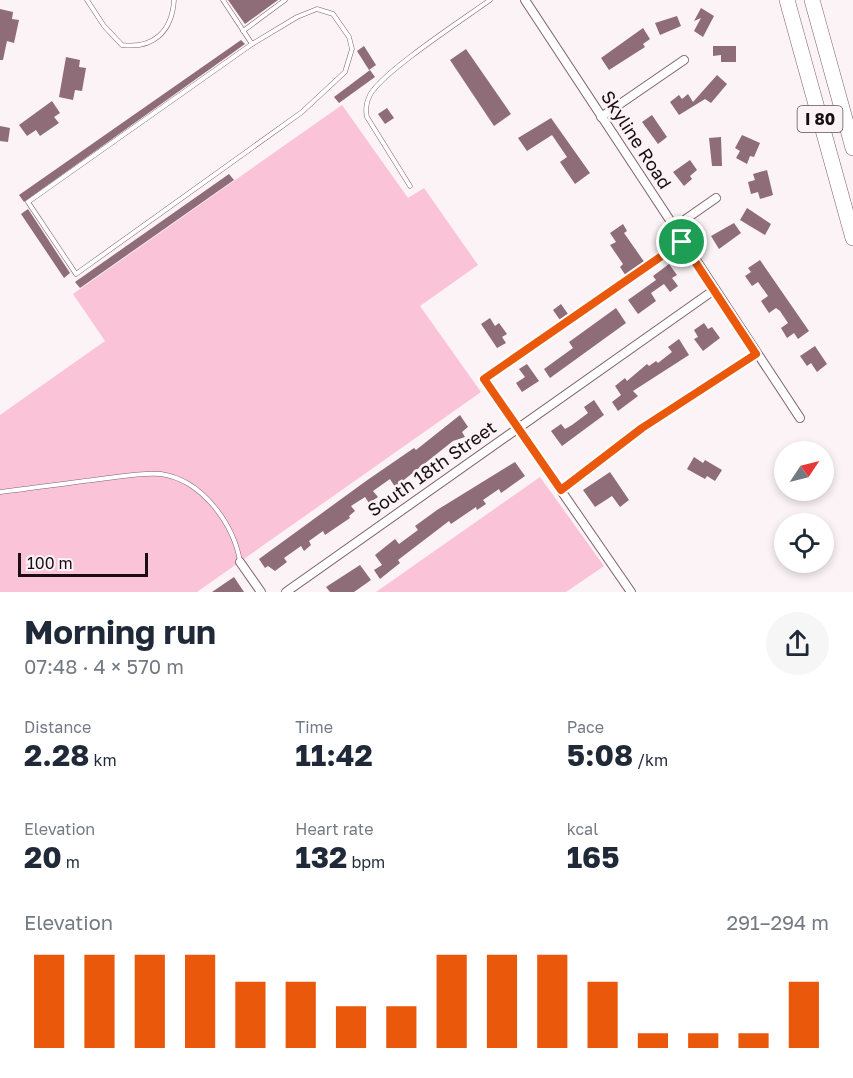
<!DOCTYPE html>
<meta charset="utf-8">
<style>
body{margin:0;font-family:"Golos Text",sans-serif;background:#f6f6f7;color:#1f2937;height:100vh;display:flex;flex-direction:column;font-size:22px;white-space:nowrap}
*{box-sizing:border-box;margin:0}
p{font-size:20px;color:#747a83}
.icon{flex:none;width:33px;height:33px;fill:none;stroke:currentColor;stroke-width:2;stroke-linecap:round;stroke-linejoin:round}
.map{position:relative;height:592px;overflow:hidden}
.side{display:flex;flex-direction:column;background:#fff;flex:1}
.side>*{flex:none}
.needle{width:39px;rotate:55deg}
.buttons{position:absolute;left:774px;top:441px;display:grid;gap:12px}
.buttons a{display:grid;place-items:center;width:60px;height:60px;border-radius:50%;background:#fff;box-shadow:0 3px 9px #0003;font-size:30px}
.scale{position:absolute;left:18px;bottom:15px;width:130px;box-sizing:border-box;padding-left:6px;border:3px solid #1b0e13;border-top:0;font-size:16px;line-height:21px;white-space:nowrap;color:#1b0e13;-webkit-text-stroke:4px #fbf3f6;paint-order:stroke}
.pin{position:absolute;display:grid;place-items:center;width:51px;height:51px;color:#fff;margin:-26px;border:3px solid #fff;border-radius:50%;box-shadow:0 2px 6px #0007}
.round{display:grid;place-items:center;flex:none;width:63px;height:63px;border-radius:32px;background:#f6f6f7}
.head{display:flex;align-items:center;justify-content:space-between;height:102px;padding:0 24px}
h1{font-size:33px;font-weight:700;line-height:45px}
.figures{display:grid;grid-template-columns:repeat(3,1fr);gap:9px;height:102px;padding:6px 24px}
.figures div{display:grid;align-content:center}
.figures b{font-size:30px;font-weight:700}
.figures small{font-size:16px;font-weight:400}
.figures p{font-size:16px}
.chart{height:168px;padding:12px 24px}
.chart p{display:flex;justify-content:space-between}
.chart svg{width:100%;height:108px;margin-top:6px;stroke:#ea580c;stroke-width:6}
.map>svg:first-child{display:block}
.green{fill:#fbc3d7}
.building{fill:#8e6c78}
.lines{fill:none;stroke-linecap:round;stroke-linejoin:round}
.lane-casing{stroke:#82616d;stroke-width:5}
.street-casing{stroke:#82616d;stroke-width:10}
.highway-casing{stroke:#82616d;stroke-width:16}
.lane{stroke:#fff;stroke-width:4}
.street{stroke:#fff;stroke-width:8}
.highway{stroke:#fff;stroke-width:15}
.route-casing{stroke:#fff;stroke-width:12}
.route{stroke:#ea580c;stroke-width:8}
.labels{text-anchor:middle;stroke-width:5;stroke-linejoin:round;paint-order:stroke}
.shield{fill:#fbf3f6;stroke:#5e5357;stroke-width:1.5}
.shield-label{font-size:16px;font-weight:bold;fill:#1b0e13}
.street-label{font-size:18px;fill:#1b0e13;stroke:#fbf3f6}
</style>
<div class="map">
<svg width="853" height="592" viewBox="0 0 853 592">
<rect width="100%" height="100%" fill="#fbf3f6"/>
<g class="green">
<polygon points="342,105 408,198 424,188 478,265 420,306 481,392 197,592 0,592 0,415 105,341 73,294"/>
<polygon points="540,477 604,566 566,592 376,592"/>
</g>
<g class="building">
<polygon points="228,0 278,0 245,24"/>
<polygon points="701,8 714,16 703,37 694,31 701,18 694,21"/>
<polygon points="0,9 13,12 12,19 19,20 14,43 7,41 3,60 0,60"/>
<polygon points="677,16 681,26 660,35 655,23"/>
<polygon points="643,28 650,39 643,44 645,47 609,70 601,58"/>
<polygon points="241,40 245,44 24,202 19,195"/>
<polygon points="364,46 376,65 369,70 357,51"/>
<polygon points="713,46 736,46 736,62 721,62 721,55 713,56"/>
<polygon points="466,49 511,114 494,126 450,60"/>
<polygon points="66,57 80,60 79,67 86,68 82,91 75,90 73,100 59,97"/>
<polygon points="370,70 375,77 339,103 334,97"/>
<polygon points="717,75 727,84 711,103 705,99 679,115 670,102 679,95 682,99 688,94 693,102"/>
<polygon points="52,101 60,113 54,117 59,123 40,136 36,130 27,136 19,125"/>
<polygon points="387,108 394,118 385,124 378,114"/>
<polygon points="652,115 667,137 658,144 642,122"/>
<polygon points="551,118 590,173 575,184 560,162 567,157 552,135 527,151 518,138"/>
<polygon points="0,126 10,128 8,142 0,141"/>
<polygon points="742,135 760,143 754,157 750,156 747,164 736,158 740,151 735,148"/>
<polygon points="721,137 722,166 712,166 709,138"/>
<polygon points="690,160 697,170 690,176 692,179 684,186 673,172"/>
<polygon points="767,170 773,195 760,199 758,192 751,194 748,182 755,180 753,174"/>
<polygon points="229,174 234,180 80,288 75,282"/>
<polygon points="747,208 771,224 765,235 740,220"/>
<polygon points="28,209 70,273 64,278 21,214"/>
<polygon points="734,223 741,233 719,249 711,236"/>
<polygon points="623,224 627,231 624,233 645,263 626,276 620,267 623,264 610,245 616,242 610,233"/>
<polygon points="760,260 809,331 798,339 794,333 787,338 781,328 788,323 780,311 776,308 769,313 761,301 768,296 758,282 752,286 745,276 751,272 748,268"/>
<polygon points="669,264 677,275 672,278 678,286 670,292 664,284 651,293 656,301 638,314 628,300 656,280 653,276"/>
<polygon points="561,304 568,314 560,320 553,310"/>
<polygon points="616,308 626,323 550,378 544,369 573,348 569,342"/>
<polygon points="490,318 495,326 499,323 507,334 502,337 506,343 497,348 481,324"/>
<polygon points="704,323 708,329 712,327 720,338 703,351 694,339 698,337 694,330"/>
<polygon points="679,339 689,355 633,391 638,396 618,411 612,402 621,395 615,386 625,378 627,381 647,364 649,366 656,361 658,363 672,352 668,347"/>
<polygon points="815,346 827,364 817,372 811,363 807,366 800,356"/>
<polygon points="527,364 539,381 522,392 516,383 525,377 519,369"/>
<polygon points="594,400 604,415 562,446 551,431 561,424 565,429 572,425 588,413 584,407"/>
<polygon points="460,415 468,427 462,432 465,437 453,441 395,487 390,479 373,491 378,497 369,503 365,497 351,506 355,511 349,516 350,518 325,535 323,531 309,541 311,545 304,551 301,546 284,558 287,562 275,571 268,566 265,568 259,559 366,481 414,448 416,450"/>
<polygon points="694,457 703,463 705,460 722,470 715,481 707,476 705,479 687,469"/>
<polygon points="515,462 525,476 501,493 499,489 483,500 486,504 477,510 476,507 451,524 449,521 398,560 400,563 380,579 374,570 382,565 375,555 395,539 399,544 418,530 415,526 437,510"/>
<polygon points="610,472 629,500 620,507 612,496 595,507 583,490"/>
<polygon points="360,565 371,580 354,592 330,592 326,587"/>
<polygon points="234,577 244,592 212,592"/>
</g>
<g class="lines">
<defs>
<g id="lane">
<path d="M87,0L104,26L122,45C153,49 172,32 174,0"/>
<polyline points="223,0 252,44"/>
<polygon points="317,9 333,14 349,37 352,49 345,72 302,112 76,274 28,202 252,44 297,17"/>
<polyline points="243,31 285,0"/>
<path d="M410,186L367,117C365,109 366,103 370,95C382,72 465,18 490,0"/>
<polyline points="485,379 682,242"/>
<polyline points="561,490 642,428 756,354"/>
<path d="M0,492C34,488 67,483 101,479C120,477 142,472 161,474C202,480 233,523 240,561"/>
</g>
<g id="street">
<polyline points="525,0 800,418"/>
<polyline points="601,117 684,60"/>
<polyline points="673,228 716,198"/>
<polyline points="484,379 631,592"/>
<polyline points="240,562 261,592"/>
<polyline points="286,592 714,290"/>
</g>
<g id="highway">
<polyline points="787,0 853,238"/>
<polyline points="812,0 853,148"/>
</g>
</defs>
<use href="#lane" class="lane-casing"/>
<use href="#street" class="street-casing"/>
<use href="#highway" class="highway-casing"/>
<use href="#lane" class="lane"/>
<use href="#street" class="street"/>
<use href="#highway" class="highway"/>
</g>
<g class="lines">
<defs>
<polygon id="route" points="682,242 756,354 642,428 561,490 484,379"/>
</defs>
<use href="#route" class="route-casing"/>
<use href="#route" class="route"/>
</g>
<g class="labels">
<rect class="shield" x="797.5" y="106" width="45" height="26" rx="4.5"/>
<g class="shield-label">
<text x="820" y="125">I 80</text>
</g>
<g class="street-label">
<text transform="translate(636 140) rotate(57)" y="6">Skyline Road</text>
<text transform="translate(432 469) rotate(-35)" y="6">South 18th Street</text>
</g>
</g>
</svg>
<div class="buttons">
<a><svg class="needle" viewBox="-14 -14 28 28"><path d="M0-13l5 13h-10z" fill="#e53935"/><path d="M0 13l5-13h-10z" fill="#747a83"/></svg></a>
<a><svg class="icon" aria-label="locate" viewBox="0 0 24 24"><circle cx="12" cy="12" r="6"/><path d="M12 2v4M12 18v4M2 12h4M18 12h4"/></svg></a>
</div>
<div class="scale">100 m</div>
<div class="pin" style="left:682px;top:242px;background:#1e9e55"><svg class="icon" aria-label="arrive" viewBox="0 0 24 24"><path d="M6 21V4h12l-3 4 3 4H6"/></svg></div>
</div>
<section class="side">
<div class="head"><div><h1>Morning run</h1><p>07:48 · 4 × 570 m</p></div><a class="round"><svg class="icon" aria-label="share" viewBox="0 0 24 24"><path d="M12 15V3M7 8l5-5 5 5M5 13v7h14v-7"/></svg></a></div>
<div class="figures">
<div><p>Distance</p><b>2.28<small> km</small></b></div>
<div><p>Time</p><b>11:42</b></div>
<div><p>Pace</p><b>5:08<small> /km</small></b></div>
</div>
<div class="figures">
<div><p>Elevation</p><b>20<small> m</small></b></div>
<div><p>Heart rate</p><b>132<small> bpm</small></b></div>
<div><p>kcal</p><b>165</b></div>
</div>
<div class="chart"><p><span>Elevation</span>291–294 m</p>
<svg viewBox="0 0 160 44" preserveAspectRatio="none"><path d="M5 44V6M15 44V6M25 44V6M35 44V6M45 44V17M55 44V17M65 44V27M75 44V27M85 44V6M95 44V6M105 44V6M115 44V17M125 44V38M135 44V38M145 44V38M155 44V17"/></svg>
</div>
</section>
